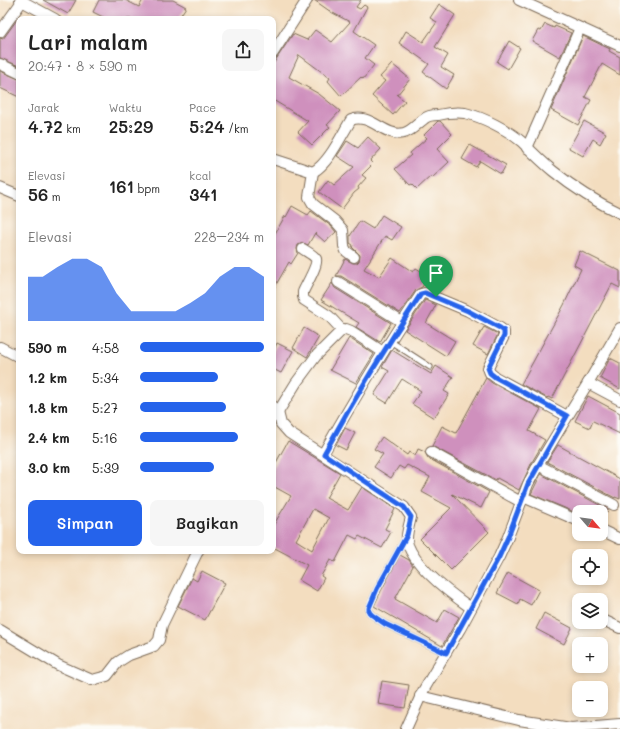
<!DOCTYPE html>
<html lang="id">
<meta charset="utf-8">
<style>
body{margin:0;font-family:Mali,sans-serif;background:#f6f6f6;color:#222;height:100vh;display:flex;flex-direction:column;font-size:15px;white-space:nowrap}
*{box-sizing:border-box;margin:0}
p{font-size:13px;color:#767676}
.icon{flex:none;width:22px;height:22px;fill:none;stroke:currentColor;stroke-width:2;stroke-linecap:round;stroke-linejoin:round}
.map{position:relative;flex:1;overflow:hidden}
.side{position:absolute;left:16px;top:16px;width:260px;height:538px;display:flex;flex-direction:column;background:#fff;border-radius:8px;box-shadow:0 2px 6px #0003}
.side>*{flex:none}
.needle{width:26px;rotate:118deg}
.controls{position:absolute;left:572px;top:505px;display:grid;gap:8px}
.controls a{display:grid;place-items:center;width:36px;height:36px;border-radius:8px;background:#fff;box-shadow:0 2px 6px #0003;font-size:20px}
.pin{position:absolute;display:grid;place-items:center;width:34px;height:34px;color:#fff;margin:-41px -17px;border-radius:50% 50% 50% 0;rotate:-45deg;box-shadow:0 0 4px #0007}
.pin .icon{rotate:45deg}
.round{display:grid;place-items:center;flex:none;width:42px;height:42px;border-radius:8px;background:#f6f6f6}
.headline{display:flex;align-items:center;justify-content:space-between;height:68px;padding:0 12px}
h1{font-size:22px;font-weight:600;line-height:30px}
.stats{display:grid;grid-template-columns:repeat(3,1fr);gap:6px;height:68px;padding:4px 12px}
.stats div{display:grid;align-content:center}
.stats b{font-size:17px;font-weight:600}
.stats small{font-size:11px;font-weight:400}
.stats p{font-size:11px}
.chart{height:112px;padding:8px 12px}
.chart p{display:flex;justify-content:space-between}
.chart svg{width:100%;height:72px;margin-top:4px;fill:#2563eb;opacity:.7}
.button{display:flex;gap:8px;margin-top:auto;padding:8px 12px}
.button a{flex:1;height:46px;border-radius:8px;background:#2563eb;color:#fff;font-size:16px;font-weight:600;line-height:46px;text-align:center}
.button a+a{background:#f6f6f6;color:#222}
ul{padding:0 12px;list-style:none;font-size:13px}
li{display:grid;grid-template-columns:64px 48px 1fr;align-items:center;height:30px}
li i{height:10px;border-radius:5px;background:#2563eb}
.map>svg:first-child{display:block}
.building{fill:#cf90bd;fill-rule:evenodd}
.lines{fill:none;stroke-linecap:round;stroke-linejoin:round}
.lane-casing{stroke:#7b6956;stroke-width:7}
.street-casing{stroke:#7b6956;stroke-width:12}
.lane{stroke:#fff;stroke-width:5}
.street{stroke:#fff;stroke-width:10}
.route-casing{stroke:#fff;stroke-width:8}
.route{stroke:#2563eb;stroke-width:5}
</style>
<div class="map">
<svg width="620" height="729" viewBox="0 0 620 729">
<rect width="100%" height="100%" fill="#fdfcf7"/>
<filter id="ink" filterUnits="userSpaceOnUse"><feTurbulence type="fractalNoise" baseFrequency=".025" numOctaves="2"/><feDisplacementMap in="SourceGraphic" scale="8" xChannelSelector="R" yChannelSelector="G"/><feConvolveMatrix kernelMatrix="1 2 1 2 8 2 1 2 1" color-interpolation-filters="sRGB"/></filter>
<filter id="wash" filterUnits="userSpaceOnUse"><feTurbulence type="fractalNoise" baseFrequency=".012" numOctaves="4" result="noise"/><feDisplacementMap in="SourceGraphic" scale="16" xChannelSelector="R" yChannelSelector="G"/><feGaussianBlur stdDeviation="0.9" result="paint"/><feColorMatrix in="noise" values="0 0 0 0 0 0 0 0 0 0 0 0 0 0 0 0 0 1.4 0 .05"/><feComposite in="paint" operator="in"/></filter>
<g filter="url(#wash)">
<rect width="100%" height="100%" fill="#f3ddbf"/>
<g id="blocks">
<g class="building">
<polygon points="43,0 76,0 68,14"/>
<polygon points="99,0 125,0 139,7 143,0 173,0 186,7 178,19 107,19 93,12"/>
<polygon points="314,0 361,0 356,7 360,9 364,5 367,7 354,31 374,45 365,58 374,65 363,79 361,77 341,96 328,81 330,78 299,55 289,77 319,94 340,111 327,125 330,127 312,145 298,132 308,121 273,100 273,64 293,34 307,40 315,30 332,42 350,22 331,12"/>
<polygon points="439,4 455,15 435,47 448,55 441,67 454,75 446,89 423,72 429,64 399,43 406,31 423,42 437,22 430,18"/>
<polygon points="19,17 19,66 0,58 0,38 3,39"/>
<polygon points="545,24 554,28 555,26 571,33 560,57 532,41 538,30 541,31"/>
<polygon points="583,36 610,49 609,51 620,57 620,75 602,64 585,97 591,100 578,125 551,110"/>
<polygon points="509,41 520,48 508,69 497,62"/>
<polygon points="392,64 410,79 397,95 405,101 393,115 372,96 385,81 380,77"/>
<polygon points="0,71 19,79 19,97 0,88"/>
<polygon points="438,121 440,121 452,134 437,149 449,162 432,178 431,176 417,189 412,184 410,185 395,169 411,155 410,153 427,138 424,135"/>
<polygon points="584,121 606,133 600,144 593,139 583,156 569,148"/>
<polygon points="368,137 381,149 370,161 373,164 362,175 366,178 358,187 359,189 354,193 342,209 319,192 328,180 334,185 354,167 337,156 347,141 358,148"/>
<polygon points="470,145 506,165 501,174 480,161 476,167 462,159"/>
<polygon points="292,206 308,215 311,211 331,226 336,232 325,242 315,233 308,245 303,243 298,245 297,249 298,253 291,264 289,262 273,290 273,237 285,216 286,217"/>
<polygon points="382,215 401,227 392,240 385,236 364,269 379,277 392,258 413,272 416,268 429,276 422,287 416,290 400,313 341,276 336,276 345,259 353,263 357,263 359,261 360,255 352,247 353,245 350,243 350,236 360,221 373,229"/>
<polygon points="580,251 620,271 620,288 612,284 552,399 548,397 547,398 521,384 564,305 581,269 574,265"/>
<polygon points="332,283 335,288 391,323 380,342 356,327 359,323 321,300"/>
<polygon points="425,300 436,305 426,323 455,341 446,356 405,330"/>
<polygon points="484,327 498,334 488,354 473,346"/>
<polygon points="304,328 319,337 307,357 293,348"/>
<polygon points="349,338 374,354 356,383 330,370"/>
<polygon points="277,343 293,351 281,373 273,369 273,352"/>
<polygon points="392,350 431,374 436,366 453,377 444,391 449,394 434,418 412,404 421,391 402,379 387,403 374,395 389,371 382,367"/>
<polygon points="610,358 620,363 620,389 600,378"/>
<polygon points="486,378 492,383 541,409 529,431 545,440 532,462 519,490 497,478 496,480 432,446 442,426 456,433"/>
<polygon points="588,396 620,413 620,434 593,421 590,428 575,421"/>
<polygon points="345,428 355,433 346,450 336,445"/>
<polygon points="382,437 407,455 409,452 415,456 418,449 425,452 428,458 489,492 481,508 452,494 489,532 451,570 420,539 451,508 422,492 430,477 407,465 404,469 399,466 391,478 374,467 383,454 374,449"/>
<path d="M288,441L340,473L326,498L348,510L362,487L395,509L385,529L391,532L382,548L359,536L357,539L349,535L335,562L330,560L321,576L324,578L317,591L299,580L307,565L273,547V526L291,496L273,486V468ZM313,509L329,518L312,550L296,540Z"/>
<polygon points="558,445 620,479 620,499 615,497 615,498 547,462"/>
<polygon points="541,474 609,510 607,512 579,512 579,514 531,494"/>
<polygon points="400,555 409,560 413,566 395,599 437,623 445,609 459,617 442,646 374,606 381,591"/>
<polygon points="202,571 225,583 205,620 178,606 192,578 197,581"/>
<polygon points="508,573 539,590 531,605 520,599 518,604 497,593"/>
<polygon points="544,613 572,628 564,644 536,629"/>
<polygon points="382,681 409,685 405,708 378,704"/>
</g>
</g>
</g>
<g filter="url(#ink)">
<use href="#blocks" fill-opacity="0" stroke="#7b6956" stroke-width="1"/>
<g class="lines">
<defs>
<g id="lane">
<polyline points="390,341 430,367"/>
<polyline points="406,537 377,589 369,608 369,612 372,615 385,624 446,653"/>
</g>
<g id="street">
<polyline points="20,0 55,19"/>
<polyline points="519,0 620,46"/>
<polyline points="0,32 23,0"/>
<polyline points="273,53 307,0"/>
<polyline points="0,64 19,73"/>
<polyline points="527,148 580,28"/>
<path d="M273,159L313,172C329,163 341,136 351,120C370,112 385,138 404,133C412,131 418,123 424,119C427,116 434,115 438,115C447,113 457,112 465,113C483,117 508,130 522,142C532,152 542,162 553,171C574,188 596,202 620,213"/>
<polyline points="313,172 309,197 313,204 335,221 343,230 344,246 346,251 354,257"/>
<polyline points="0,188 19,196"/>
<path d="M303,249C307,252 314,255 316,259C318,265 306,285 303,292V296L304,300L329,316L342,330"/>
<polyline points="338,282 402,322"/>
<polyline points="0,347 19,357"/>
<polyline points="588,383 620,400"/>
<path d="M273,406L278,412L281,424L289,433L404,507L411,517C409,526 405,536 408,545C417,569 451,594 471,608"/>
<polyline points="275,417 296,383 316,356 342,330 346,329 351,331 383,352"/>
<polyline points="431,452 521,502"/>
<path d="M323,454C354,399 386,346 421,294L425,293L468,311L500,328L504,331V336L488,368L490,373L495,377L567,416"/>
<polyline points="538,465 614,505"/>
<polyline points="523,497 579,521"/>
<polyline points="601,530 620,539"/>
<polyline points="601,619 620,628"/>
<polyline points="0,630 58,665 92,680 107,676 118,662 129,655 154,646 159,640 162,625 198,551"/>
<polyline points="420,696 519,720 571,728 620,724"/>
<polyline points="406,729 423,691 460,629 499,557 508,537 528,484 538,465 588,383 620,328"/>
</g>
</defs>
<use href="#lane" class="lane-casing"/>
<use href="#street" class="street-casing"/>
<use href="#lane" class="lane"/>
<use href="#street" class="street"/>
</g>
</g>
<g class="lines" filter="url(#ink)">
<defs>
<path id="route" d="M425,293L468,311L500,328L504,331V336L488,368L490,373L495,377L567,416L528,484L508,537L499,557L446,653L385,624L372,615L369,612V608L377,589L407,535L411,517L404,507L324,454C354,399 386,346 421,294Z"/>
</defs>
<use href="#route" class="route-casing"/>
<use href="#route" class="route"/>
</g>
</svg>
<div class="controls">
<a><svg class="needle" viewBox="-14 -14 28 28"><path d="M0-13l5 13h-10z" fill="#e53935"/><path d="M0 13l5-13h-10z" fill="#767676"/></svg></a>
<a><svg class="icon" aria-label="locate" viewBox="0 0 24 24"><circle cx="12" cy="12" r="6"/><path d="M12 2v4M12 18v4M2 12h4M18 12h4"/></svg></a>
<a><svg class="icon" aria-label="layers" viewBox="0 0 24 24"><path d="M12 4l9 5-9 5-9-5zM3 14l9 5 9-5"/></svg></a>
<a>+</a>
<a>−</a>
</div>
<div class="pin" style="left:436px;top:297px;background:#1e9e55"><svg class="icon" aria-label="arrive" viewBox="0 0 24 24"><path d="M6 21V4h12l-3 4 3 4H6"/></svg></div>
<section class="side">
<div class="headline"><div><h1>Lari malam</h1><p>20:47 · 8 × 590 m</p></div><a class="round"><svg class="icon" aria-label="share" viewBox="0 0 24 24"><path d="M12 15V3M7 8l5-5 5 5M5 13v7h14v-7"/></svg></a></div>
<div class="stats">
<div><p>Jarak</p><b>4.72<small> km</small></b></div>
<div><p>Waktu</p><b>25:29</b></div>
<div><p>Pace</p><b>5:24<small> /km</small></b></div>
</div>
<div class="stats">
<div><p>Elevasi</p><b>56<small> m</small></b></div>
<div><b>161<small> bpm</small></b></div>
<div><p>kcal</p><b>341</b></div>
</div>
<div class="chart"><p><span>Elevasi</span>228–234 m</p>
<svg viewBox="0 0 160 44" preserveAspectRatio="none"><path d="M0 44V17L10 17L20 11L30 6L40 6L50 11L60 27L70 38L80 38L90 38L100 38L110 33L120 27L130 17L140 11L150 11L160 17V44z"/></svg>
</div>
<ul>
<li><b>590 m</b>4:58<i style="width:100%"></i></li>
<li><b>1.2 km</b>5:34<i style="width:63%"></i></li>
<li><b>1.8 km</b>5:27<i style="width:69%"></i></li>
<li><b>2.4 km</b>5:16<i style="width:79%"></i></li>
<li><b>3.0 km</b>5:39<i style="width:60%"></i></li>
</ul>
<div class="button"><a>Simpan</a><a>Bagikan</a></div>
</section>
</div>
